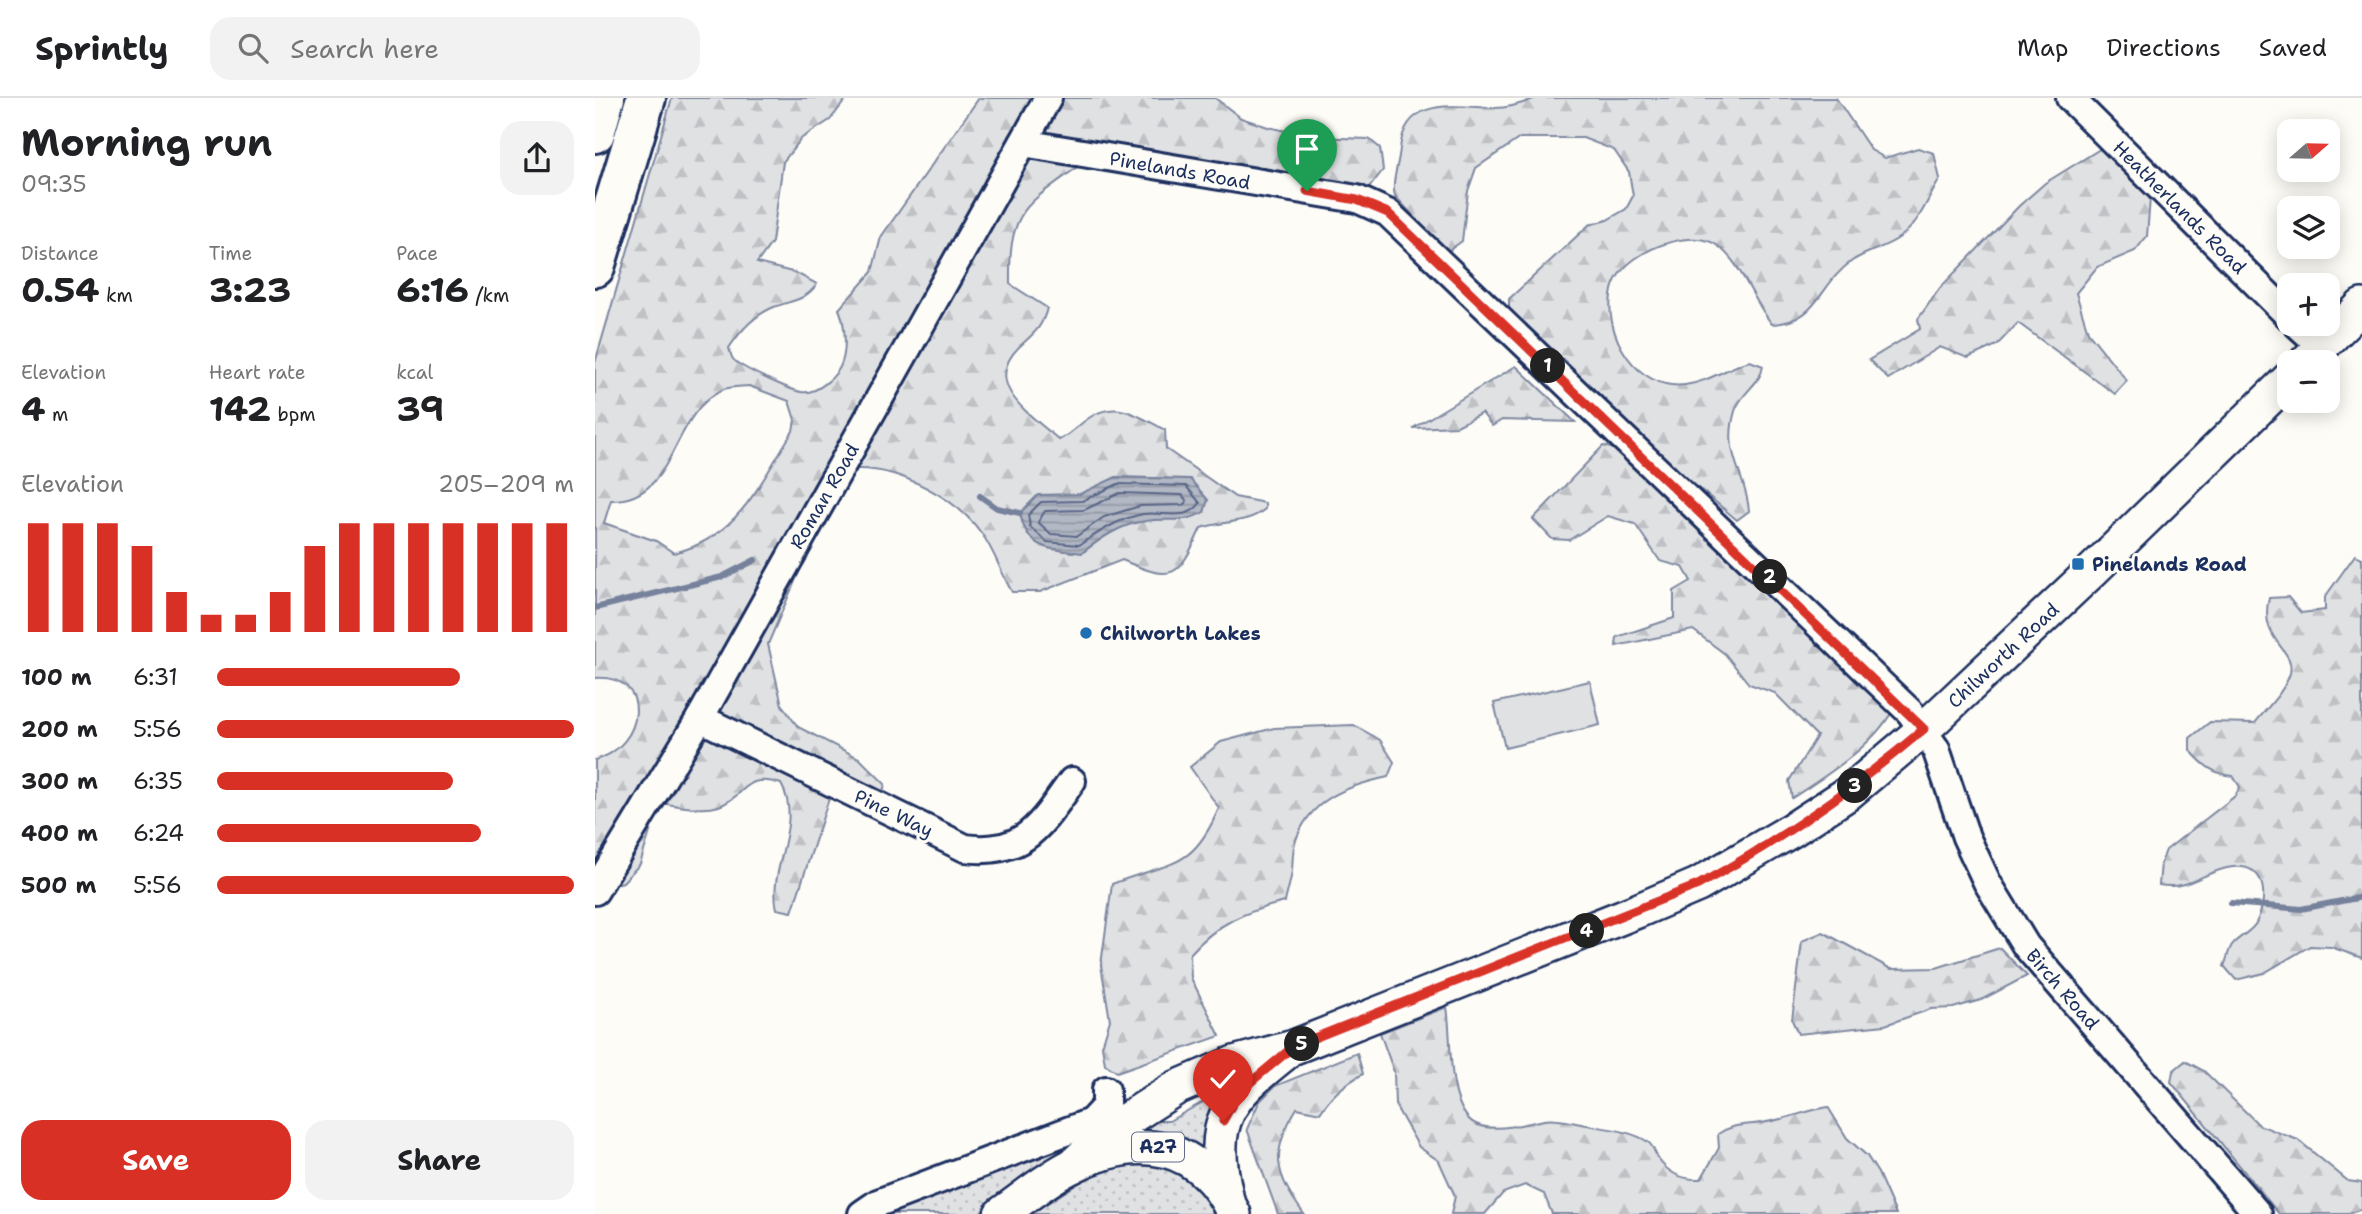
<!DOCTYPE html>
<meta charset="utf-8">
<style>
body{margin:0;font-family:"Shantell Sans",sans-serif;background:#f2f2f2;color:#202124;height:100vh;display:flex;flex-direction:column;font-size:26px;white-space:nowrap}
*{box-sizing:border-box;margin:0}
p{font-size:23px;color:#757577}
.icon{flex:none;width:38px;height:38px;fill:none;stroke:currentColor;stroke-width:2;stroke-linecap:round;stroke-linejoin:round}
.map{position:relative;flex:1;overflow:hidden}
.panel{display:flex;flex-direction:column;background:#fff;width:595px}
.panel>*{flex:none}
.needle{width:46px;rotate:70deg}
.fabs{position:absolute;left:1682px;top:21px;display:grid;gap:14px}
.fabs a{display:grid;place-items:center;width:63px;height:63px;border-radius:14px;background:#fff;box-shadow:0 4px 18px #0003;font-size:35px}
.pin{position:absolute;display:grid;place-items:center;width:60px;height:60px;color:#fff;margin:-72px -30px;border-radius:50% 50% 50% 0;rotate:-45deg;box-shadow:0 0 7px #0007}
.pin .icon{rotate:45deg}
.km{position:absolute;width:35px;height:35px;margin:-18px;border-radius:50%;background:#222;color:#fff;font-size:19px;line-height:35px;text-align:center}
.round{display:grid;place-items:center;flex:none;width:74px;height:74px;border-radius:21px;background:#f2f2f2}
.summary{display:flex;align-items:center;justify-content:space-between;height:119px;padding:0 21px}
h1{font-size:38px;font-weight:700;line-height:52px}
.metrics{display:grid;grid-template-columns:repeat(3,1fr);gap:10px;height:119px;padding:7px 21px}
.metrics div{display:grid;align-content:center}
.metrics b{font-size:35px;font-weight:700}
.metrics small{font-size:19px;font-weight:400}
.metrics p{font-size:19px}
.chart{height:196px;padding:14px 21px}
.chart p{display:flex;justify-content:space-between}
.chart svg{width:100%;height:126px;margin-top:7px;stroke:#d93025;stroke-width:6}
.button{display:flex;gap:14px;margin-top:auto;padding:14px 21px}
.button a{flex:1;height:80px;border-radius:21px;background:#d93025;color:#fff;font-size:28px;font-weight:700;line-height:80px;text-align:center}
.button a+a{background:#f2f2f2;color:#202124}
ul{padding:0 21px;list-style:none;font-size:23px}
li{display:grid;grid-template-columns:112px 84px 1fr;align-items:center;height:52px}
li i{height:18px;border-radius:9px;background:#d93025}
header{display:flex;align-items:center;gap:42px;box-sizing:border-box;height:98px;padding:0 35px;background:#fff;border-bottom:2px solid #e0e0e0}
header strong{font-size:33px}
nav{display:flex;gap:38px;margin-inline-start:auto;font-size:24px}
.search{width:490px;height:63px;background:#f2f2f2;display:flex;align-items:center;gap:18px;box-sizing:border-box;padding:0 24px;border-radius:21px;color:#757577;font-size:26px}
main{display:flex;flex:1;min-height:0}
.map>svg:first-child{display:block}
.grass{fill:url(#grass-dots);stroke:#7e88a0;stroke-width:2}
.forest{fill:url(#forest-firs);stroke:#7e88a0;stroke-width:2;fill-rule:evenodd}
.green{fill:#e0e1e3;stroke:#7e88a0;stroke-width:2}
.water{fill:url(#water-rules);stroke:#76819c;stroke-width:2}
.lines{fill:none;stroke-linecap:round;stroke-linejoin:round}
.shore{stroke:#586687;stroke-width:2}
.stream{stroke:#76819c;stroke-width:6}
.minor-casing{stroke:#1b2f5e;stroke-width:32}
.major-casing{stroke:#1b2f5e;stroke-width:38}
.highway-casing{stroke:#1b2f5e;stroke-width:44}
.minor{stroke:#fdfcf7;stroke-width:26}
.major{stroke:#fdfcf7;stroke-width:33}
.highway{stroke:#fdfcf7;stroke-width:38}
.route-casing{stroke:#fff;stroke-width:14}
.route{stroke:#d93025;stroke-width:9}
.poi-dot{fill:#1f6fb2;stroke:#fdfcf7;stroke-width:2.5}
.labels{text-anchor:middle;stroke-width:6;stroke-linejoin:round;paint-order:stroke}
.shield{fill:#fdfcf7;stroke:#5f6c8c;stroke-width:2}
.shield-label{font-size:18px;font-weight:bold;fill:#1b2f5e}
.street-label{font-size:19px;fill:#1b2f5e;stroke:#fdfcf7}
.poi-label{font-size:19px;font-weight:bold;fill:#1b2f5e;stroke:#fdfcf7;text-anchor:start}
</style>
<header>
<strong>Sprintly</strong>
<div class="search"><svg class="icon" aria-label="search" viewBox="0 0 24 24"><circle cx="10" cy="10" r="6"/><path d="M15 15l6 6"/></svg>Search here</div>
<nav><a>Map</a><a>Directions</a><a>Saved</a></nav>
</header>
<main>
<section class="panel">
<div class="summary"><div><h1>Morning run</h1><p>09:35</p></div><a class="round"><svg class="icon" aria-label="share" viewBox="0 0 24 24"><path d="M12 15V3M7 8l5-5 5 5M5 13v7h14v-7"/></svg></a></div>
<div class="metrics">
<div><p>Distance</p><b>0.54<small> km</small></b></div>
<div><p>Time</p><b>3:23</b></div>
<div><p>Pace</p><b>6:16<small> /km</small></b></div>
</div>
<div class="metrics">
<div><p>Elevation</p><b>4<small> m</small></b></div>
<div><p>Heart rate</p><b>142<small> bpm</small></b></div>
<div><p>kcal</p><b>39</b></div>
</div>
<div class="chart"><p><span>Elevation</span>205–209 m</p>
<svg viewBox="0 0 160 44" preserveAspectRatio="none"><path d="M5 44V6M15 44V6M25 44V6M35 44V14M45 44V30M55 44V38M65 44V38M75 44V30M85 44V14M95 44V6M105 44V6M115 44V6M125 44V6M135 44V6M145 44V6M155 44V6"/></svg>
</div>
<ul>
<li><b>100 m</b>6:31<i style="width:68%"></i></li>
<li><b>200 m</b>5:56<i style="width:100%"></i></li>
<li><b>300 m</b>6:35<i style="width:66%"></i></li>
<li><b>400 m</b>6:24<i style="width:74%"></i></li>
<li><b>500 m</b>5:56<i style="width:100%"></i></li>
</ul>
<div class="button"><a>Save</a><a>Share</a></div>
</section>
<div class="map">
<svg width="1767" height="1116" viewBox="0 0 1767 1116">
<defs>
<pattern id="grass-dots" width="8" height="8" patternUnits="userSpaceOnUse" patternTransform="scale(1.75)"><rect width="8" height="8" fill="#e0e1e3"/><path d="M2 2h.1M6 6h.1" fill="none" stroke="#c0c1c5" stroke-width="1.8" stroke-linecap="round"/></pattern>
<pattern id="forest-firs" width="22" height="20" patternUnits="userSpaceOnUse" patternTransform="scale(1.75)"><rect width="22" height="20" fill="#e0e1e3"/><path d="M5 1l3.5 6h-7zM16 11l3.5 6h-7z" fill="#c0c1c5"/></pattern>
<pattern id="water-rules" width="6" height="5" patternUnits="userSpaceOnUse" patternTransform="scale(1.75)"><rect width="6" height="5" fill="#b3b8c5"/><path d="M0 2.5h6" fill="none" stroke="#9196a3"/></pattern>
</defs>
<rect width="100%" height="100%" fill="#fdfcf7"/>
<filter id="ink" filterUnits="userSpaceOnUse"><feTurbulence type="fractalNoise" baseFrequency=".0143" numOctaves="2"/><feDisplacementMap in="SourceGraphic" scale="14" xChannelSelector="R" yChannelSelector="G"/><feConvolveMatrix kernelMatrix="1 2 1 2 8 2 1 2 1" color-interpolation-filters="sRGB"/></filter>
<g filter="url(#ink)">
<g class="grass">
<polygon points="626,994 611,1054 527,1034 560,1023 574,1023"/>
<polygon points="481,1041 483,1045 383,1116 287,1116"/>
<path d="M534,1063L591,1073L611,1097L619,1116H436C468,1095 498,1073 534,1063Z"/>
</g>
<g class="forest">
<path d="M77,0H252L235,22L207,40L188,64L177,144L162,165L201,175L222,186C210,203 198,202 179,209C159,217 145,233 134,250C135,254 136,258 138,261C144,269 195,292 206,294C221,297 243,278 247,264C252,249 250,225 244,211L277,174L286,139L384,0H439L414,46L442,62L477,63L484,68C428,109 414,112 415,186L452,210C447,230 439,235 424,249C385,287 438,318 464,342C476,336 485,325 497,318C524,302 545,319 570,332L571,351L640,399L670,405V411C653,426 627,423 606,430C583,480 580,485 527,462L445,494H417C406,475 400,454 387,436C362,400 305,370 262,371L218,441L173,546L187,607L203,629L264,660L290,686L287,698L240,682L197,814L182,811C172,772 209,726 186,686C148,674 152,698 124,708C106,714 83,707 64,705L45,766L28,784L0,792V662C50,649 59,576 0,580V265ZM154,288L194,303L200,322L198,333C164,386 144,439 79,455L61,443L9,425L16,402C82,403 74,317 127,292C135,288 145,289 154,288Z"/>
<polygon points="468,0 620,0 646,20 673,29 718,39 774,41 785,50 788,72 774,90 759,90 467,44 450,33"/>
<path d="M941,0H1241L1276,52L1290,60L1323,50L1339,55L1345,81C1333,100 1324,126 1305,139C1292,149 1272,153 1257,163C1223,187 1224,224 1177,226C1158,203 1147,166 1123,148C1110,138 1091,140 1076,144C1054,150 1023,166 1017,192C1007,236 1042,293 1090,287C1114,284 1133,269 1155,263L1168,268C1166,286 1146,294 1140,313C1127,358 1151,374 1154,413L1142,422L1030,328L914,210V201L994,127L1012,122L1031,111L1038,98L1034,74L1019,52L988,40H925L881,70L873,93L867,143L852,154L800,98C796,84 804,66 805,50C811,0 853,8 899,10C915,10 927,6 941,0Z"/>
<polygon points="1505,51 1555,100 1552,138 1540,153 1502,169 1481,195 1493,234 1532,283 1520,296 1423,225 1402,247 1373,260 1345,249 1293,281 1274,262 1325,231 1323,221 1345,190 1424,108 1450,85"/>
<polygon points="921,268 980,324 907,322 897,328 887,315 862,328 818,330"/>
<path d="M1008,348L1020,351L1298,612C1277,649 1232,677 1197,700L1194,683L1222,638L1180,595L1154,586L1130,556L1098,532L1021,548L1022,539L1079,520V493L1096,483L1088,469L1065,463L1040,426L1013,418L974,442L957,441L938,421Z"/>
<path d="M1760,457L1767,460V860L1736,849L1715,848L1669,875L1641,882L1629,868C1632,862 1633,853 1637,847C1643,839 1656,834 1661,825C1673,802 1673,766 1638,769C1610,772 1595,793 1564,787L1566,765L1571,752L1640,698L1645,689L1638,678C1618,676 1608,667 1595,652V640L1615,624L1660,625C1671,611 1690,593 1695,575C1701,550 1663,544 1674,500L1693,499L1706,515L1730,512V499Z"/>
<path d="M759,627L785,642L799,664L793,679C752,688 714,701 700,745C697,754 698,763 697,772C696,783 692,794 690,804C651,813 622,825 595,856L596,880L625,938L522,974L510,966L507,948L515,922L506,867L517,786C574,763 597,774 624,710L595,669L626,644L679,630Z"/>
<polygon points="1228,834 1296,871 1341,870 1405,850 1432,878 1386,902 1358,910 1336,911 1290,927 1203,936 1197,922 1207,843"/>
<path d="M852,909C857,939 852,995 872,1019C888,1039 927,1026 949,1022C959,1020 971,1023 981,1025C1003,1030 1034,1031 1053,1044C1059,1048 1060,1057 1064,1062C1075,1077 1089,1082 1106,1081L1124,1050L1123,1036C1139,1025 1149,1028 1166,1025C1189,1022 1210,1013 1233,1009L1252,1040L1272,1058L1283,1075L1301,1116H957L949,1096L930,1087L908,1095L890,1116H856L860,1098L844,1063L824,1049L800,1007L799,974L785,935Z"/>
<path d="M762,955L768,976C749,986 737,997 725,1015L702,1010C675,1054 679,1075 709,1116H683L652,1031L664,1004L680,988Z"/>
<polygon points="1590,963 1609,973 1664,1027 1703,1042 1753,1083 1767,1085 1767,1111 1753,1116 1684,1116 1576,984 1578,973"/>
</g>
<polygon class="green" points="995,583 1005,627 910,650 899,605"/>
<path class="water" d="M521,379L595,381L613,402L609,414C586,427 575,419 551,423C526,426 506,440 487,455C454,451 432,452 425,415L443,397L485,396Z"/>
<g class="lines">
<g class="shore">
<path d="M523,386L591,388L605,405C593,424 567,413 548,416C522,421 505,434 484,447L452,444L435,429L433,417L446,404L487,403Z"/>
<polygon points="525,395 587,397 592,403 588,407 545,408 509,419 482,438 456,436 443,424 450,413 489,412"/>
</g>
<g class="stream">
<polyline points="385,398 402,410 425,415"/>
<polyline points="0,510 127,479 160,462"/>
<polyline points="1636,805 1706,811 1767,799"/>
</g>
<defs>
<g id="minor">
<polyline points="1475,0 1694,218"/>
<polyline points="428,45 762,101 793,115 1315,614 1341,651 1371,739 1392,784 1431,848 1663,1116"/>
<polyline points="1702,226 1727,249"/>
<path d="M105,620L370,750C430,758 446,726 477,683"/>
<polyline points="0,793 105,620 453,0"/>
<polyline points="267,1116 283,1105 496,1024 511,1008 511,992"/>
</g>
<g id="major">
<polyline points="1711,264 1767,208"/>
<polyline points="477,1068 517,1031 581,990 639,965 699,949 1042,813 1103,787 1197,732 1252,696 1329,631 1499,471 1694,281"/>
<path d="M631,1097C614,1022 632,1001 689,956"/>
<path d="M406,1116C429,1100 452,1080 477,1068C545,1034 606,1045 639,1116"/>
</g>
<g id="highway">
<polyline points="0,35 10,0"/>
<polyline points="0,169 51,0"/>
</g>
</defs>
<use href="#minor" class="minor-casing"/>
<use href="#major" class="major-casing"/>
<use href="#highway" class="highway-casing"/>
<use href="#minor" class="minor"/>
<use href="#major" class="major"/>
<use href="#highway" class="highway"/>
</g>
</g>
<g class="lines" filter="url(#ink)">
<defs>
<path id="route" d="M628,1023L644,994L699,948L1103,787C1185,743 1258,691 1329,631L793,115L762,102L712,93"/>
</defs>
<use href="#route" class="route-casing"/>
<use href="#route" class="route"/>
</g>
<g class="poi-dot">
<rect x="1476" y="459" width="14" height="14" rx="3.5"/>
<circle cx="491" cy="535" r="7"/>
</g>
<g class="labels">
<rect class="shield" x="537" y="1034.5" width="52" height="29" rx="5"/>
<g class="shield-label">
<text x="563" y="1055">A27</text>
</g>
<g class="street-label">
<text transform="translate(585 72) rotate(10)" y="7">Pinelands Road</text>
<text transform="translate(1585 109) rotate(45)" y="7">Heatherlands Road</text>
<text transform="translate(229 398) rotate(-60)" y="7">Roman Road</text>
<text transform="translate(1408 557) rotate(-43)" y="7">Chilworth Road</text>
<text transform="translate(299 715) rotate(26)" y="7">Pine Way</text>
<text transform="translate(1468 891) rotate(49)" y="7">Birch Road</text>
</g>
<g class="poi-label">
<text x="1497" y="473">Pinelands Road</text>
<text x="505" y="542">Chilworth Lakes</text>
</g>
</g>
</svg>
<div class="fabs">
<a><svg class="needle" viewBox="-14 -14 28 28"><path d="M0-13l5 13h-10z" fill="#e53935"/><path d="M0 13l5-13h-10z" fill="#757577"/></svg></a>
<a><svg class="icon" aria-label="layers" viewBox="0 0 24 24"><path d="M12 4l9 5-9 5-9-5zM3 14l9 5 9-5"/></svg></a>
<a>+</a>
<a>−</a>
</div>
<div class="pin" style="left:712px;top:93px;background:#1e9e55"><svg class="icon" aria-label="arrive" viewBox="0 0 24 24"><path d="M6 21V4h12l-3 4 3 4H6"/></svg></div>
<div class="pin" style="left:628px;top:1023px;background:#d93025"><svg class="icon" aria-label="check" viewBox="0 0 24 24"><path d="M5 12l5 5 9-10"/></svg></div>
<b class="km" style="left:953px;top:268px">1</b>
<b class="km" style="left:1175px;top:479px">2</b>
<b class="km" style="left:1260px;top:688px">3</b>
<b class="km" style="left:992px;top:833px">4</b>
<b class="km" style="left:707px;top:946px">5</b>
</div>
</main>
